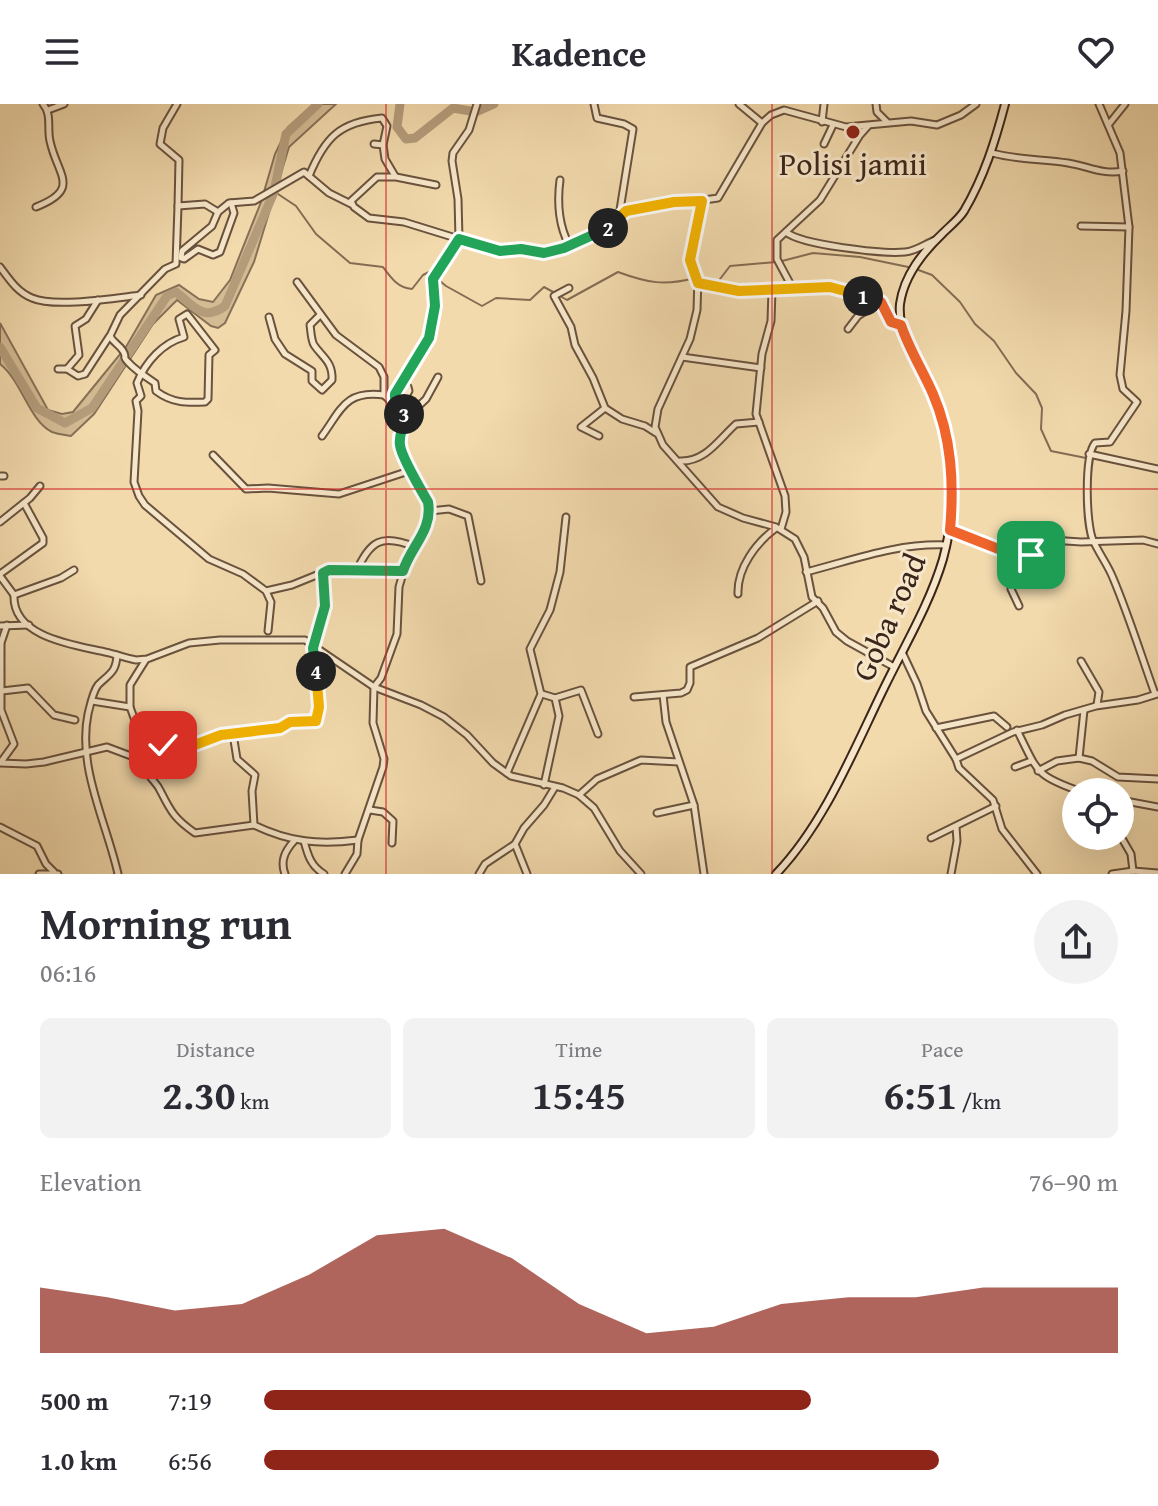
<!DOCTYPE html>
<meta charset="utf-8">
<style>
body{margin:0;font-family:"Gentium Book Plus",serif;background:#f2f2f3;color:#2b2b33;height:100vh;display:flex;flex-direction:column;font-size:30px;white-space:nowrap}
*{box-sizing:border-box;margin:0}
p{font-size:26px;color:#7c7c81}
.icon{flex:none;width:44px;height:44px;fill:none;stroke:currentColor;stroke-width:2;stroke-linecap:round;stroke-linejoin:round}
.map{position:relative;height:770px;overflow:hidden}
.drawer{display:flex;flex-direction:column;background:#fff;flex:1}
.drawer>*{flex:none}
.tools{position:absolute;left:1062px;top:674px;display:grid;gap:16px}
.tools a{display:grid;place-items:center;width:72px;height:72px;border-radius:50%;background:#fff;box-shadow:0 8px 32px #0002;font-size:40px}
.pin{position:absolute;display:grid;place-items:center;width:68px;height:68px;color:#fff;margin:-34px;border-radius:16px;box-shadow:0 4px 12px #0006}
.km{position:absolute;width:40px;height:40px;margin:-20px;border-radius:50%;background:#222;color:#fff;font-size:22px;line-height:40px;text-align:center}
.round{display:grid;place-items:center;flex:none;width:84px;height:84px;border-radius:42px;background:#f2f2f3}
.head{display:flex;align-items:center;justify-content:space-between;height:136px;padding:0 40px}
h1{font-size:44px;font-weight:600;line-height:60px}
.stats{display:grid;grid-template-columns:repeat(3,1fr);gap:12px;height:136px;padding:8px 40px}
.stats div{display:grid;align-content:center;border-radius:12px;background:#f2f2f3;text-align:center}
.stats b{font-size:40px;font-weight:600}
.stats small{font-size:22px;font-weight:400}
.stats p{font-size:22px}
.chart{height:224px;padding:16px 40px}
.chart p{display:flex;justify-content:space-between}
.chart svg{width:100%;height:144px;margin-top:8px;fill:#8f2418;opacity:.7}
ul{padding:0 40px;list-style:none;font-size:26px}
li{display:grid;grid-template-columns:128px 96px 1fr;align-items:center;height:60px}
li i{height:20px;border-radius:10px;background:#8f2418}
header{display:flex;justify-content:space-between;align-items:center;height:104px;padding:0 40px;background:#fff;font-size:36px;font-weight:600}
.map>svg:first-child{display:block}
.green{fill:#d3bb94;stroke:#877056;stroke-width:2}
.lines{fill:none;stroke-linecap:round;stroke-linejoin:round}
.stream{stroke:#846c54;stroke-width:2}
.river{stroke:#b49c7b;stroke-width:9}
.minor-casing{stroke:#69523e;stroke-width:9}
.secondary-casing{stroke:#3b2419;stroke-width:10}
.minor{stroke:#f7e7ca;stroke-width:5}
.secondary{stroke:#f7e7ca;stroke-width:6}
.split-1-casing{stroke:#fff;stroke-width:16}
.split-2-casing{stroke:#fff;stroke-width:16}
.split-3-casing{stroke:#fff;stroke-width:16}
.split-4-casing{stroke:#fff;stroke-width:16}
.split-5-casing{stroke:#fff;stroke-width:16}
.split-1{stroke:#f0652b;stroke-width:10}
.split-2{stroke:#f5b400;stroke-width:10}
.split-3{stroke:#22a559;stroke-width:10}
.split-4{stroke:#22a559;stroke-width:10}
.split-5{stroke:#f5b400;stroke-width:10}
.grid{fill:none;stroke:#d62828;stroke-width:2;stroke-opacity:0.55}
.poi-dot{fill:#8f2418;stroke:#f7e7ca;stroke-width:3}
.labels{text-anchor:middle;stroke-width:6;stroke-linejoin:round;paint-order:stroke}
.poi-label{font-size:32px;fill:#3b2419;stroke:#f7e7ca}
.street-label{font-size:32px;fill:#3b2419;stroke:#f7e7ca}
</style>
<header><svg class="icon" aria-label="menu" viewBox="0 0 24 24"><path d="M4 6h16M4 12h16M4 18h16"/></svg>Kadence<svg class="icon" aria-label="heart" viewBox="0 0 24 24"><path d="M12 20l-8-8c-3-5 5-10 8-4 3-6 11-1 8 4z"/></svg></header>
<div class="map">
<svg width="1158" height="770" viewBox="0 0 1158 770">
<rect width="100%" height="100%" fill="#f2daad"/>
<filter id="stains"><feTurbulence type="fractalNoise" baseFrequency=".0025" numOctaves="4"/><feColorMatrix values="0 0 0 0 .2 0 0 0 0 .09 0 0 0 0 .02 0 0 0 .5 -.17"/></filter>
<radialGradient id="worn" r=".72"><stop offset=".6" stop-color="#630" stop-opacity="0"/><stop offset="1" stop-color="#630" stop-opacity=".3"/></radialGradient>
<path class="green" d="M314,0H336L289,43L254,158L225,219L218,224L211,222L177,196L153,220L94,310L71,332C65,331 57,330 52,328C29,317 22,277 0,260V219L48,306L62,310L73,308L126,243L156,191L179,181L199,195L213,198L230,176L261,98L275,50L288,23Z"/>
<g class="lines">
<g class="stream">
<path d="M275,88L296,102L316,130L350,159L383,163C391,174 398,184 412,185L423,171L429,168L446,182L482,202L496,194L530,196L544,183L555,189"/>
<polyline points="782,157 813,149 860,153 913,164 932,171 960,198 975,220 994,237 1016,269 1036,290 1042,304 1041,325 1051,347 1086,354"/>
<polyline points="701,173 717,179 730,162 776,158"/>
<path d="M560,192L567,196L618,168C648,179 664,182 695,174"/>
</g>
<g class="river">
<polyline points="400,0 397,23 406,35 415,34 453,4 476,8 494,0"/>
<path d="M0,243L37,304L65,319L92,304L167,192L176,188C194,202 203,218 225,202L274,88L286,30L318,0"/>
</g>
<defs>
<g id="minor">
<polyline points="177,0 163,24 160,40 179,56 178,102 205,100 218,108 229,99 254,97 304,68 329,89 351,100"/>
<polyline points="477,0 469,26 453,49 452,57 458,95 459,135 500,147 521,145 544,149 557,147 609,124 626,107 718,94 762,19 771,11 784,6 846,23 911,17 937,21 961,11 976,0"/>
<polyline points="594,0 597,14 624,20 633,25 619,112"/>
<polyline points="739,0 762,19"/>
<polyline points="876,0 877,8 887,18"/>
<path d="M1099,0L1120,49L1129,123L1126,207L1120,271L1123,285L1137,298L1110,338L1095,339C1084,352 1086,420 1093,436C1098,448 1108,461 1113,474C1129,512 1141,551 1155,590"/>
<polyline points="48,6 64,0"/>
<polyline points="822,18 824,0"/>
<polyline points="1109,20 1125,0"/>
<polyline points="374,40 383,41 385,55 395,72"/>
<polyline points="824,40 833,21"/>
<path d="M992,49C1018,56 1042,55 1068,59C1088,62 1102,71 1123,67"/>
<path d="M309,72C325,33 340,18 382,14L387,22L383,41"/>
<path d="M560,76C557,99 558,120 569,141"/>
<polyline points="702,97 690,156 698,173 697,206 690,235 658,305 655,323 663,341 718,403 743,414 776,423 795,435 804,453 812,493 823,504 836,528 847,537 894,563"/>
<path d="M178,102L176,160L165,165L120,211L110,232C113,239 119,240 123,247C128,255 121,251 128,258C135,266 146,273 155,279L156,287C172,299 186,299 205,298L208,295L209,251L215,246L187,210L179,215L184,233C163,239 146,257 137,279L141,292L136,297L138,307L134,378L139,392L145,401L209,455L243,470L266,487L271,498L268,527"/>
<path d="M36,103C82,85 57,71 50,37C47,25 52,10 43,0"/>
<polyline points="218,108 212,122 182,147 181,154 184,155 198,145 213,151 220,148 234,109 231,99"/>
<polyline points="1081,122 1129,123"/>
<path d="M786,128C801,141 883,150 905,148C916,147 925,140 935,136"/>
<path d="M0,163C9,175 17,188 32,194C55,204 115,194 141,191"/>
<polyline points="297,178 336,231 379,263 384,273 384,291 405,311 399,338 401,347 419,379 430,407 425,428 406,459 399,483 397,530 381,574 374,583 373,619 384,655 383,663 358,736 357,750 345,770"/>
<polyline points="698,179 739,187 772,186"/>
<polyline points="792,183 777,155 777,136 820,96 860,31 868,22"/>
<polyline points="569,184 554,192 571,223 575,241 593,274 605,304 622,315 645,322 656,329"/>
<path d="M269,213L275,235L285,250L312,267V277L322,286L332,276C333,258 323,254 314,241C311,236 311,227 310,221L320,211"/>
<polyline points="848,225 858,212 880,198"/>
<polyline points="682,253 761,264"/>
<polyline points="58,265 67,265 79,251 75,222 86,215 98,196"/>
<polyline points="67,265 78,272 85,270 109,233"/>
<polyline points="395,301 396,288 429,234 435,202 433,175 459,135 404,118 369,114 354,103 351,97 377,73 396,73 436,81"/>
<polyline points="398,304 409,287 408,283 401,278"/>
<polyline points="406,314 426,295 438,273"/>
<path d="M322,332C341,306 345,286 384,291"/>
<polyline points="599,332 581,323 605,304"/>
<polyline points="1089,350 1158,365"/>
<polyline points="213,351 246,385 268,384 339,390 412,366"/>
<path d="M680,357C706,358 719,335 736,320L759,318"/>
<polyline points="0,372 4,372"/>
<polyline points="430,407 449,405 468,412 481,477"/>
<polyline points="0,418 30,394 40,382"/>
<path d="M781,425L786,408L785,392L756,310L762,250L771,217L772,186C819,179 837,186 881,198L891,218L901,221"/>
<polyline points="950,426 1024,455 1045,437 1051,436 1081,438 1143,436 1158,440"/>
<path d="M74,466L61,474L14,491C12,533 74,541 105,548C115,550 125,554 136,556L147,555L189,539L220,536H305L374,583L421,601L444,613L467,631L493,659L511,672L563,684L579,691L594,704L620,747L641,770"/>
<path d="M356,468C370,437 381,429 415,443"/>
<path d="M806,468C853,456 897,439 946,441"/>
<polyline points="0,470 43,439 43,434 24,399"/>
<polyline points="0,472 14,491"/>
<polyline points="266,487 292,481 329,466 403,467"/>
<path d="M738,490C737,464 756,439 776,424"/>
<polyline points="1019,502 1011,485 1024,455"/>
<polyline points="0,522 29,521"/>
<polyline points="902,548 917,580 926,607 956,655 959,664 993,696 1002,725 1037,770"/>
<path d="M117,551C116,569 109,570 98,581C93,587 90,602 88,610C77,663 107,720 118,770"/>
<polyline points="1081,557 1099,588 1097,601"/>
<polyline points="2,587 28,584 54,611 75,616"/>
<polyline points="542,590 555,594 559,612 544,681"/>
<polyline points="663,591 666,618 694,701 704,770"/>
<polyline points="634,593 681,589 687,586 690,579 690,563 758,534 818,497"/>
<polyline points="555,594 581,586 598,630"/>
<polyline points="92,597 130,603 144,641 163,641 176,648"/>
<polyline points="130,602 130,581 145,557"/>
<polyline points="936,624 994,612 1007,623"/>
<path d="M1017,626C1038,668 1035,672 1082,688"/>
<path d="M233,630L237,655L255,671L252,687L254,721C289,738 319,741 358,736"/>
<polyline points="1079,654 1084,606"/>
<polyline points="956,655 1013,628 1042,621 1065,611 1096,602 1138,596 1157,590"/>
<polyline points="1,658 14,640 1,606 1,539 7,521"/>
<path d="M147,658C147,677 155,674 161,688C171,708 175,715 195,729L254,721"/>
<polyline points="0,659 26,660 44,658 107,643 147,658 164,655 211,633 280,624 290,618 316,617 319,603 313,544 320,529 325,502 323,469"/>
<polyline points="1015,663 1031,657"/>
<polyline points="1038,667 1057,657 1079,654 1092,657 1118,673 1158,675"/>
<polyline points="507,669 541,590 530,545 550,506 560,468 566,413"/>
<polyline points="579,691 597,675 641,656 679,658"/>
<polyline points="1120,696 1158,703"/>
<polyline points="370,706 383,708 393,717 392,739"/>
<polyline points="657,709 694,701"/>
<polyline points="0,723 37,742 46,760 54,768"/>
<polyline points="1120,731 1131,750 1133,767"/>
<polyline points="931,734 996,702"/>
<path d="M304,737C308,752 311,762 324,770"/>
<polyline points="515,740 527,770"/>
<polyline points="39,770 58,770"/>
<path d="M285,770C280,757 285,747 294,737"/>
<polyline points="479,770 485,760 515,740 524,724 544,701 555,683"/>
<polyline points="951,770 957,737 956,723"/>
<polyline points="1112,770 1133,767 1158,769"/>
</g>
<path id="secondary" d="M776,770C825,719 854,645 885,582C905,541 930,499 943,455C952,422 955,388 950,353C947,332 941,309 933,289C920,261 897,232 900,200C904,171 923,148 943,129C950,122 959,115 964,107C984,73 995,38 1005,0"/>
</defs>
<use href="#minor" class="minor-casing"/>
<use href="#secondary" class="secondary-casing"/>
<use href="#minor" class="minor"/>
<use href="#secondary" class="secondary"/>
</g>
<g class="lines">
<defs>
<path id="split-1" d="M863,192L881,198L891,218L901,221C909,245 923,267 933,290C952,334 954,380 950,426L1024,455L1031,451"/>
<polyline id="split-2" points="608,124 626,107 674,98 702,97 690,156 698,179 739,187 830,183 863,192"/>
<polyline id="split-3" points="404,310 395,301 395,290 429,234 435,202 433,175 459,135 500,147 521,145 544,149 564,144 608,124"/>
<path id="split-4" d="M316,567L313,544L325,502L323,469L329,466L403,467C411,442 433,426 428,398C421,386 401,352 400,341C398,329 406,321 404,310"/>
<polyline id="split-5" points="163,641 176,648 221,631 280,624 290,618 316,617 319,603 316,567"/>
</defs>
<use href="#split-1" class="split-1-casing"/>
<use href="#split-2" class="split-2-casing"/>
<use href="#split-3" class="split-3-casing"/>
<use href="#split-4" class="split-4-casing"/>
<use href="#split-5" class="split-5-casing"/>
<use href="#split-1" class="split-1"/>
<use href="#split-2" class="split-2"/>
<use href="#split-3" class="split-3"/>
<use href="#split-4" class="split-4"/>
<use href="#split-5" class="split-5"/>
</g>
<path class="grid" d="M386,0V770M772,0V770M0,385H1158"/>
<circle class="poi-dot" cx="853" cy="28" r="8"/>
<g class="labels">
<g class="poi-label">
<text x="853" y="71">Polisi jamii</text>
</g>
<g class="street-label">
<text transform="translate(889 513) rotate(-66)" y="11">Goba road</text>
</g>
</g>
<rect width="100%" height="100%" filter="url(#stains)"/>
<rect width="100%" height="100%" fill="url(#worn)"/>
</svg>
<div class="tools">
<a><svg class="icon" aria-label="locate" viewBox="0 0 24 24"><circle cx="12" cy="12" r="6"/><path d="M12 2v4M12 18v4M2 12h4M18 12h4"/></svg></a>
</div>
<div class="pin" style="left:1031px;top:451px;background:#1e9e55"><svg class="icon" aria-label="arrive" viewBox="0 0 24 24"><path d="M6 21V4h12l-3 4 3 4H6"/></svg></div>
<div class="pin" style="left:163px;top:641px;background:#d93025"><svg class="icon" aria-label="check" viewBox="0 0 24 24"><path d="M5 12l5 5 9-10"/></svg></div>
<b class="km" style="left:863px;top:192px">1</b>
<b class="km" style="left:608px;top:124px">2</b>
<b class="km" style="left:404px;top:310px">3</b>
<b class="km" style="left:316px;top:567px">4</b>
</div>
<section class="drawer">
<div class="head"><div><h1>Morning run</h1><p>06:16</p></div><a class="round"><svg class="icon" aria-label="share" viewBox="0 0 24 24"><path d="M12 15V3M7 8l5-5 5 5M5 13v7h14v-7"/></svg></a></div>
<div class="stats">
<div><p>Distance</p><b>2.30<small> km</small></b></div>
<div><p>Time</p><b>15:45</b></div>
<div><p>Pace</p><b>6:51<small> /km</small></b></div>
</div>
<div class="chart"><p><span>Elevation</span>76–90 m</p>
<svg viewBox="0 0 160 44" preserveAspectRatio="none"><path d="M0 44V24L10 27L20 31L30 29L40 20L50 8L60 6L70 15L80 29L90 38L100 36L110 29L120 27L130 27L140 24L150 24L160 24V44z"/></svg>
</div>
<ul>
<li><b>500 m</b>7:19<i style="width:64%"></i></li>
<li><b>1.0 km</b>6:56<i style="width:79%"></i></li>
</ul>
</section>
